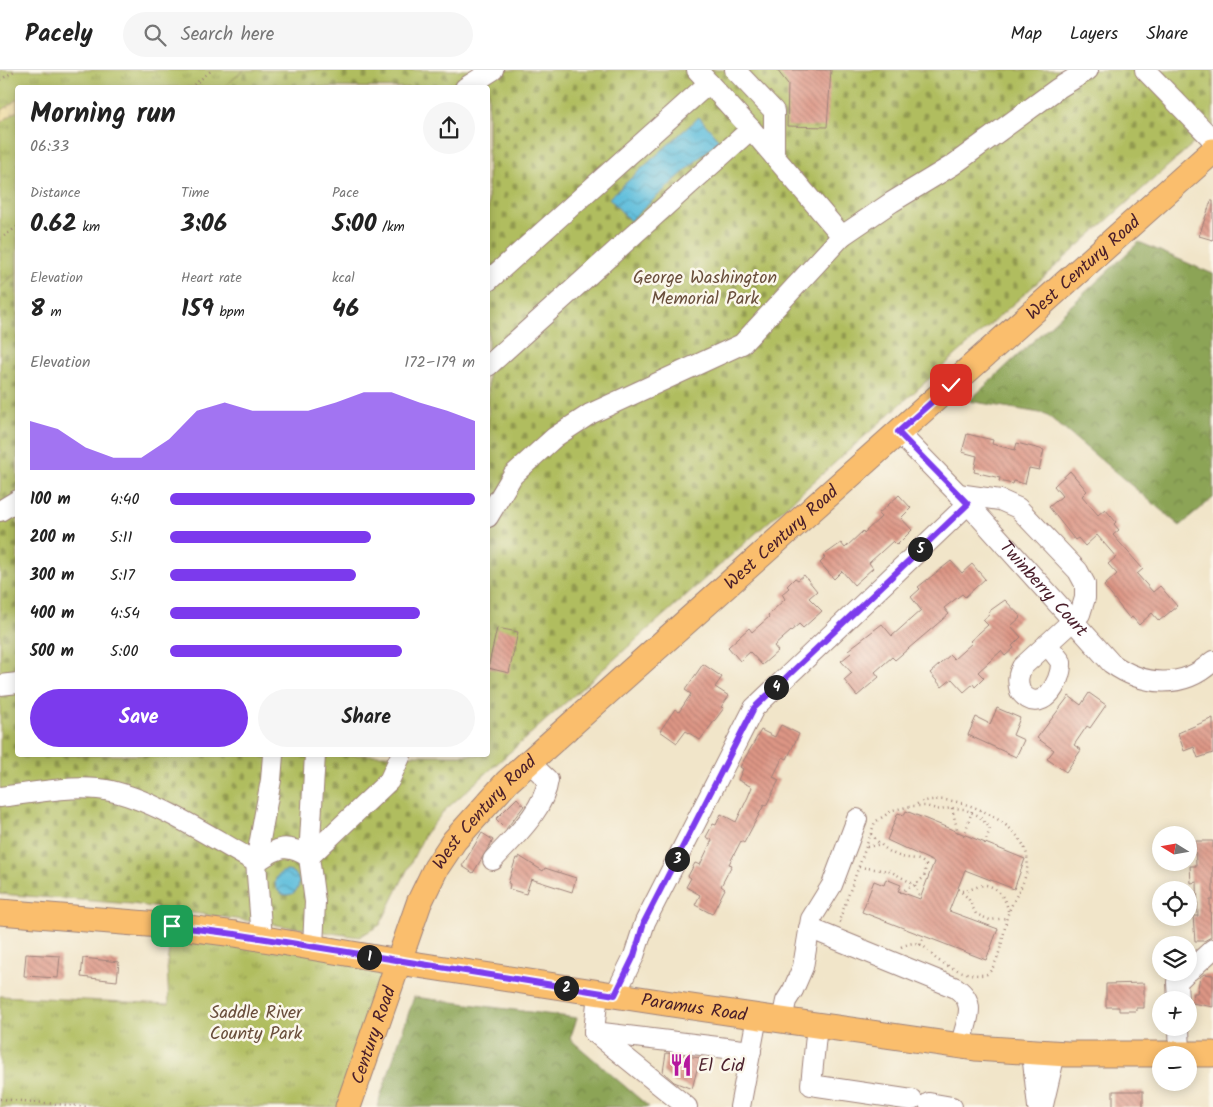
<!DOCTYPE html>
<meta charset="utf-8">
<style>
body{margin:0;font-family:Kalam,sans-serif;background:#f6f6f6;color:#222;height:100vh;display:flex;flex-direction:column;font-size:19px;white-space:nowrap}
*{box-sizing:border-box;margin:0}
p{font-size:16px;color:#767676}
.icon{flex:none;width:28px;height:28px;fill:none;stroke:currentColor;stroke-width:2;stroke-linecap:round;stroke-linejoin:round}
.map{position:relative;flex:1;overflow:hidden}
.side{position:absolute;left:15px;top:15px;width:475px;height:672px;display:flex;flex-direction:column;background:#fff;border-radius:5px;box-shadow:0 2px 12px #0003}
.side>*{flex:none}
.needle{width:32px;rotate:281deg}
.buttons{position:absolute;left:1152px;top:756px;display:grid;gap:10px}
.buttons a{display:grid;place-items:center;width:45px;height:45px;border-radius:50%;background:#fff;box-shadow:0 2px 12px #0003;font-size:25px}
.pin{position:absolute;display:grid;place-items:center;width:42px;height:42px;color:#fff;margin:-21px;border-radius:10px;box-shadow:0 2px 8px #0006}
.km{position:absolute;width:25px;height:25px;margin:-12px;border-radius:50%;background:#222;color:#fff;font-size:14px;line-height:25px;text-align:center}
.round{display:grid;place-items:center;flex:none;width:52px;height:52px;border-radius:26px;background:#f6f6f6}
.summary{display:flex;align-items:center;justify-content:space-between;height:85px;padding:0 15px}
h1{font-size:28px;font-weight:600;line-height:38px}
.stats{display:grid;grid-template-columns:repeat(3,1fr);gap:8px;height:85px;padding:5px 15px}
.stats div{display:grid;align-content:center}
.stats b{font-size:25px;font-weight:600}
.stats small{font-size:14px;font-weight:400}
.stats p{font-size:14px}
.chart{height:140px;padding:10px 15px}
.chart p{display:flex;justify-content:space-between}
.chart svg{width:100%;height:90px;margin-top:5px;fill:#7c3aed;opacity:.7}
.button{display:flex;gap:10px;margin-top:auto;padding:10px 15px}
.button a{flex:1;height:58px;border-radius:30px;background:#7c3aed;color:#fff;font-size:20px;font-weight:600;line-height:58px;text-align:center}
.button a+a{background:#f6f6f6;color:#222}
ul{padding:0 15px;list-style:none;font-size:16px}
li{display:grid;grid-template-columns:80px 60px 1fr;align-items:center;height:38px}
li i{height:12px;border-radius:6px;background:#7c3aed}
header{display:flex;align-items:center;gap:30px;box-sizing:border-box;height:70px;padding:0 25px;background:#fff;border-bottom:1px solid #e0e0e0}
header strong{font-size:24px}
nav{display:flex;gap:28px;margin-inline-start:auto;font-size:18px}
.search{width:350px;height:45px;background:#f6f6f6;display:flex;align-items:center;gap:12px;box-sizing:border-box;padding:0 18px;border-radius:28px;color:#767676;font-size:19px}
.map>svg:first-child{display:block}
.grass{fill:url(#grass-tufts);stroke:#7d6e45}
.forest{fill:url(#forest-crowns);stroke:#6b6240}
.sand{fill:url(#sand-dots);stroke:#9c7c64}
.cemetery{fill:url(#cemetery-stones);stroke:#7d6e45}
.water{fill:url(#water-waves);stroke:#546e84}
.building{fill:url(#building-back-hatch)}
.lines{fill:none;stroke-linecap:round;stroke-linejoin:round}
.minor-casing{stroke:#9e827a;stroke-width:22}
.major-casing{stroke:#9e827a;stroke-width:27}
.path{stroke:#9e827a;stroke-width:2.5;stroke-dasharray:1 4;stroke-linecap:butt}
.minor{stroke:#fff;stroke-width:20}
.major{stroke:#fabe6d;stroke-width:25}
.route-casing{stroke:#fff;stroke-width:10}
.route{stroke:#7c3aed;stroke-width:6}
.labels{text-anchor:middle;stroke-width:5;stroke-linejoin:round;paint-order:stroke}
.street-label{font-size:18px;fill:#4a1f2b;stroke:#fbf7ec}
.park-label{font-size:18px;fill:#694e3b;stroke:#fbf7ec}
.poi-label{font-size:18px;fill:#4a1f2b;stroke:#fbf7ec;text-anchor:start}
</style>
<header>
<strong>Pacely</strong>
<div class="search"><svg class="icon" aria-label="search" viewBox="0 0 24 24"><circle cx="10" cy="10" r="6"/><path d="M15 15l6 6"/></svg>Search here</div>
<nav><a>Map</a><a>Layers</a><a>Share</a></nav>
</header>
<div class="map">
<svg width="1213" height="1037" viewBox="0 0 1213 1037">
<defs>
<pattern id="grass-tufts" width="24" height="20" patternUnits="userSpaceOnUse" patternTransform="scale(1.25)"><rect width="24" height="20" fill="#b0bd5f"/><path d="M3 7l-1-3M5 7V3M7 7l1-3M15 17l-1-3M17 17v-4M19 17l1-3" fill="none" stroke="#91994f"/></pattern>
<pattern id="forest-crowns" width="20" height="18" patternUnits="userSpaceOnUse" patternTransform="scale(1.25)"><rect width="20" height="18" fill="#8ca456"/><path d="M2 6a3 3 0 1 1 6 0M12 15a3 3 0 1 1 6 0" fill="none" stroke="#748547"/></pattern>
<pattern id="sand-dots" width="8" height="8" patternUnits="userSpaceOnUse" patternTransform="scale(1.25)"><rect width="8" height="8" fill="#eeda9e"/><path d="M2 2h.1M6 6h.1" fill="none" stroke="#cebb88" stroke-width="1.8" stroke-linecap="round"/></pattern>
<pattern id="cemetery-stones" width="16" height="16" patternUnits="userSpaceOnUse" patternTransform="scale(1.25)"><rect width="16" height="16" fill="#b0bd5f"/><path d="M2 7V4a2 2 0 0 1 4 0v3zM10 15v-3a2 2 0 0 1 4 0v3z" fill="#91994f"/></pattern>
<pattern id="water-waves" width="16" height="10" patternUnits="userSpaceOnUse" patternTransform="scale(1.25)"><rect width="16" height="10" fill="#5ebedc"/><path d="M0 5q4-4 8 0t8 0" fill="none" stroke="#509ab3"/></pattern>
<pattern id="building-back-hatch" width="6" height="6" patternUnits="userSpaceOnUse" patternTransform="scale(1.25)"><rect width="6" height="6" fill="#dd9685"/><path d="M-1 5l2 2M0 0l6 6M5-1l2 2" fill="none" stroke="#b57a6d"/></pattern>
</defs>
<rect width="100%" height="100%" fill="#fbf7ec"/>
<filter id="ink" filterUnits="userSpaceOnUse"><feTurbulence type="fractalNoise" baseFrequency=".02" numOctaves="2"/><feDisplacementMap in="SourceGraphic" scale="10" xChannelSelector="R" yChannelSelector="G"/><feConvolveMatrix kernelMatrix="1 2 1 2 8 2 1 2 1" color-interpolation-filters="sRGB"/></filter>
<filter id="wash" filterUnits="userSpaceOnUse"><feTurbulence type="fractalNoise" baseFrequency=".0096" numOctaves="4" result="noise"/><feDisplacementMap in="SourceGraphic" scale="20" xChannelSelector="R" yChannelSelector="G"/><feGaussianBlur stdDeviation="1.12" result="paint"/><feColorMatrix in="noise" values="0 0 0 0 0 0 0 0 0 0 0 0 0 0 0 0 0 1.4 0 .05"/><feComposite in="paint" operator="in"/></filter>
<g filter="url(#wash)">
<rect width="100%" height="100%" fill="#f1e5c9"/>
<g class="grass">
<polygon points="0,0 244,0 224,17 18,18 17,202 0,218"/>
<polygon points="172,856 399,892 348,1037 0,1037 0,926 169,934 167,894"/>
</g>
<g class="forest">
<polygon points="1139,172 1213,204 1213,428 1180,456 1046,344 969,331"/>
<polygon points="414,927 577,948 570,969 649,1037 377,1037"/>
</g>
<polygon class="sand" points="17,29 17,41 0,53 0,42"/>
<polygon class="cemetery" points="244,0 1213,0 1213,56 445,740 425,764 380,855 359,867 132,834 0,824 0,218 17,202 18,685 488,685 488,18 224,17"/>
<g class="water">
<polygon points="699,47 719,70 630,151 609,128"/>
<circle cx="287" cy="813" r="12"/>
</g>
<g id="blocks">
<g class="building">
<polygon points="777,0 831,0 827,57 787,56 788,14"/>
<polygon points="1211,131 1213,131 1213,170 1199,166"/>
<polygon points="967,364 993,370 992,374 1015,380 1017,373 1044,380 1039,400 1029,398 1025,414 1014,411 1013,414 999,411 1000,408 974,402 977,386 962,382"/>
<polygon points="1070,401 1087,421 1082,426 1098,445 1105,439 1116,452 1114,454 1119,460 1113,465 1143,499 1137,504 1153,522 1160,516 1177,536 1159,551 1152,543 1139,555 1132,547 1130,549 1104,516 1117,504 1108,494 1116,487 1097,465 1085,476 1078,468 1075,470 1049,437 1062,426 1054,416"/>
<polygon points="899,425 911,438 901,448 912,460 897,475 893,471 869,493 873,498 854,515 842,501 834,509 820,493 825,488 823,486 841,473 845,478 863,461 864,463 881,447 878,444"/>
<polygon points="951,491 962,503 972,494 985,509 965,527 962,524 944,538 949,544 895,590 892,587 875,602 879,607 857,626 844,610 852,603 841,591 851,583 848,580 882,554 892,566 921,540 911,527 920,519 918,517"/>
<polygon points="804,505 817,521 809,528 822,541 803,558 799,554 774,576 778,581 762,595 750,582 740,591 728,577 749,558 752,562 769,547 768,545 785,529 782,524 789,518 787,516 795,508 798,510"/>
<polygon points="1005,530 1021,547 1011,556 1021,567 1012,576 1014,578 1005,586 1001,581 978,602 984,608 975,617 973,614 964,622 952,609 942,617 930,603 950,585 954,589 972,573 970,571 988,555 983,550 990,544 988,542"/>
<polygon points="497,558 518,562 509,603 488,598"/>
<polygon points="703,594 722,607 715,617 729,626 721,637 724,638 700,670 686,661 677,673 660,661 675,639 679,642 691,624 685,620"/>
<polygon points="1089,623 1106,635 1090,658 1087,656 1074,675 1081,680 1066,702 1047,689 1054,680 1037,668 1069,626 1081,635"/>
<polygon points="997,638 1020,648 1013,665 1024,670 1016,687 968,665 976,647 990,654"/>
<polygon points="1213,648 1213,683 1198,688 1194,677 1184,681 1178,663"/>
<polygon points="781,655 799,664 787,689 783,687 773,707 779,710 766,736 764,735 744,773 741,771 729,794 732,795 721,816 725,819 712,844 695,835 700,825 686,817 691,808 688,806 695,793 700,795 712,770 706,767 713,754 716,755 721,744 736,752 748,727 752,717 738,710 743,699 740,697 761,660 775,667"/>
<polygon points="517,728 524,736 506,759 496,749"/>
<polygon points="906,741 1025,789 1014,819 965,800 949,841 998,859 986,890 862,842 874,811 884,815 886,809 901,815 898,821 920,829 934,792 887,770 898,743 904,745"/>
<polygon points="482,763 493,770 473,803 462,796"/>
<polygon points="1195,771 1213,771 1213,830 1210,830 1211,867 1204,871 1195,871 1193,846 1198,846 1197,812 1191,813 1190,796 1196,796"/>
<polygon points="519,786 543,801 545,798 576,808 572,822 531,809 526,824 509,819 510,814 508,813 516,788 519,789"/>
<polygon points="26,884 60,886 58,908 24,906"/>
<polygon points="83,888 119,892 117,911 81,907"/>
<polygon points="1204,904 1213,905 1213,937 1192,933 1194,923 1197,923 1200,907"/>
<polygon points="1144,913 1144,938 1136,938 1136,941 1119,941 1119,937 1106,937 1106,914"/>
<polygon points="666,983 700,988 692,1019 674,1012 663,1002"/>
<rect x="1113" y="1021" width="30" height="16"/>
</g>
</g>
</g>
<g filter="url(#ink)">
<use href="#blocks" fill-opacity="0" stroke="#9e827a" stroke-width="1"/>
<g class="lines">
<defs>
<g id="minor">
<polyline points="697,0 751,59 842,166"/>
<polyline points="735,0 774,41 774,86"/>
<polyline points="1145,0 1213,70"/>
<polyline points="465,18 493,0"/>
<polyline points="488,211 709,13"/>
<polyline points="488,296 751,59"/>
<path id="s1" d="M898,362L968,434L1111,593C1143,616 1183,620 1213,591"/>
<path d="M958,424L1000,430L1018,438L1078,501L1085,514V528L1080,544L1022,597C1018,605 1017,611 1020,621C1040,648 1062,613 1061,592L1047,574"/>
<polyline points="0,441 18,430"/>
<polyline points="488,447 513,405 555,367 590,344 742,274 842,166 892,132 953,95 1057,19 1088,0"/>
<polyline points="0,615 18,613"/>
<path d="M0,727C33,723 66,716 98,719C146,723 213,769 256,792C278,778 285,772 309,787L389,711L401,685"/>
<path d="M493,790C513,768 544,741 548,710L529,692"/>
<path d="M809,858L956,918C980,935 964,953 961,976"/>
<polyline points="262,869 256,792 271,710 273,685"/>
<polyline points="313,877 315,832 309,787 315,685"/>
<polyline points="1189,901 1213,879"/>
<polyline points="615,925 634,886 645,852 754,638 968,434"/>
<polyline points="1178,930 1177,912 1187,902"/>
<polyline points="782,950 786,931 793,920 803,897 811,849 832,815 857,749"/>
<polyline points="817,955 811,1015 912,1030"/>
<polyline points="1179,958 1180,984"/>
<polyline points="594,962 751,981"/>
<polyline points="594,962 687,1037"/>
<polyline points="594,962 598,923"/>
<polyline points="1032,983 1038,1037"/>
<polyline points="929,1033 952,1037"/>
<polyline points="1043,1035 1055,984"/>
<polyline points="740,1037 757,947"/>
</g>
<g id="major">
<path id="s2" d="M0,842L172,856L235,864L399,892L685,936L975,978L1067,984H1213"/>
<path id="s3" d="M348,1037L419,833L436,798L454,771L507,712L1213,81"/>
</g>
</defs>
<use href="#minor" class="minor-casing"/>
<use href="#major" class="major-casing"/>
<g class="path">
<polyline points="0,10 16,0"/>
<polyline points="190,18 212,0"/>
<polyline points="0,169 18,156"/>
<polyline points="952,738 958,763"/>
<path d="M871,764C880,774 887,782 899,786C909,790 918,786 926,795L924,807L915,815L900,822"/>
<polyline points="964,766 972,741"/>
<polyline points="867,777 881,774"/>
<polyline points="859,797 890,801 915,815 920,829"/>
<polyline points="958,819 968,828 976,844 990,850 1007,848"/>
<path d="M962,821C970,821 978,815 986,815C998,817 1007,830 1008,841"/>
<polyline points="841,852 839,851 875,752 893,740 912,736 926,736 940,740 952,738 964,739 979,746 990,758 985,774"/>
<polyline points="920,875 924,866"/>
<path d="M901,877C925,865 927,885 941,892C953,899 973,908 987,904C998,897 1004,864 1006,851C1011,828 1031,811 1027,786C1022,750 944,715 914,736"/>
<polyline points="0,1029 89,1037"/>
</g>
<use href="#minor" class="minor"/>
<use href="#major" class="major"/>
</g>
</g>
<g class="lines" filter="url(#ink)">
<defs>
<polyline id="route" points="172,856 235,864 615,925 634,886 644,852 754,638 968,434 898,362 951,315"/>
</defs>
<use href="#route" class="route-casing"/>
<use href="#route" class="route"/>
</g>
<defs>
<symbol id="restaurant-bare" viewBox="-9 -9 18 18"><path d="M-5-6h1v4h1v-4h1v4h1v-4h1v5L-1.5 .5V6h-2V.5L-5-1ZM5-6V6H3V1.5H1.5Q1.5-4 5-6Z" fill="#b5179e" stroke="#fbf7ec" stroke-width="2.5" paint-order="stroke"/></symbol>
</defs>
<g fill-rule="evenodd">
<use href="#restaurant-bare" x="665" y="979" width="32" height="32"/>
</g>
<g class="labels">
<g class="street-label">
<text dy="6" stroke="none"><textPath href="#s3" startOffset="1139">West Century Road</textPath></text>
<text dy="6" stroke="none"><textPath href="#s3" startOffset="734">West Century Road</textPath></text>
<text dy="6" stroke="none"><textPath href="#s1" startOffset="214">Twinberry Court</textPath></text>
<text dy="6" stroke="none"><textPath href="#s3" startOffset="329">West Century Road</textPath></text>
<text dy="6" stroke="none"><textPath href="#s2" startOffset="701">Paramus Road</textPath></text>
<text dy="6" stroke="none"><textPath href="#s3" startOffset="76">Century Road</textPath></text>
</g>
<g class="park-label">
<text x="705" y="213">George Washington<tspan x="705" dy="21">Memorial Park</tspan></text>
<text x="256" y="948">Saddle River<tspan x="256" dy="21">County Park</tspan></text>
</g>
<g class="poi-label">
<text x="698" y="1001">El Cid</text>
</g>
</g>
</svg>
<div class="buttons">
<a><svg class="needle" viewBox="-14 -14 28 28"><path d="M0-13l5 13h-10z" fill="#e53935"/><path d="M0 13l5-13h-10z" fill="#767676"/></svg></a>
<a><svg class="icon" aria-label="locate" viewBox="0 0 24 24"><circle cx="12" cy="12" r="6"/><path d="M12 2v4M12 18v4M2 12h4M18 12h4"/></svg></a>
<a><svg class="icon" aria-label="layers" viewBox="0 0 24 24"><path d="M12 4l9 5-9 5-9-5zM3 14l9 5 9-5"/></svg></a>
<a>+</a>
<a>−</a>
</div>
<div class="pin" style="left:172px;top:856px;background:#1e9e55"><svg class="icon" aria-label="arrive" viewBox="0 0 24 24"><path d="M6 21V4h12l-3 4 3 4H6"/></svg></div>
<div class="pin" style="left:951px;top:315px;background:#d93025"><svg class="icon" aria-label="check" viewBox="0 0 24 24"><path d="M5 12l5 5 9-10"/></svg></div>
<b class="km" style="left:369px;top:887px">1</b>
<b class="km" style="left:566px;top:918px">2</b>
<b class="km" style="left:677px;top:789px">3</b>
<b class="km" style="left:776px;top:617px">4</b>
<b class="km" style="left:920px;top:479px">5</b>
<section class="side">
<div class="summary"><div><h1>Morning run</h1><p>06:33</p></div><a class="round"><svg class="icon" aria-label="share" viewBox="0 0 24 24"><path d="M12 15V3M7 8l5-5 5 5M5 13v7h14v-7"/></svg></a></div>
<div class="stats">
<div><p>Distance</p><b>0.62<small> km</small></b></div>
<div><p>Time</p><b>3:06</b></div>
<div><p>Pace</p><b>5:00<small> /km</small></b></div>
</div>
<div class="stats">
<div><p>Elevation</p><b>8<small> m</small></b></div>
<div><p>Heart rate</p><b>159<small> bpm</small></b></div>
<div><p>kcal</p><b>46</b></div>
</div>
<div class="chart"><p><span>Elevation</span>172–179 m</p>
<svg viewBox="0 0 160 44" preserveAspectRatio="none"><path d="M0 44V20L10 24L20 33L30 38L40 38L50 29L60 15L70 11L80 15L90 15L100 15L110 11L120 6L130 6L140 11L150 15L160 20V44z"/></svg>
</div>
<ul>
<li><b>100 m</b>4:40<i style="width:100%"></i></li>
<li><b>200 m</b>5:11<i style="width:66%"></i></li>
<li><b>300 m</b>5:17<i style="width:61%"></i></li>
<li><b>400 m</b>4:54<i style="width:82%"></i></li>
<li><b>500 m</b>5:00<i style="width:76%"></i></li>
</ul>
<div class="button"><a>Save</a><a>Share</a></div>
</section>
</div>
